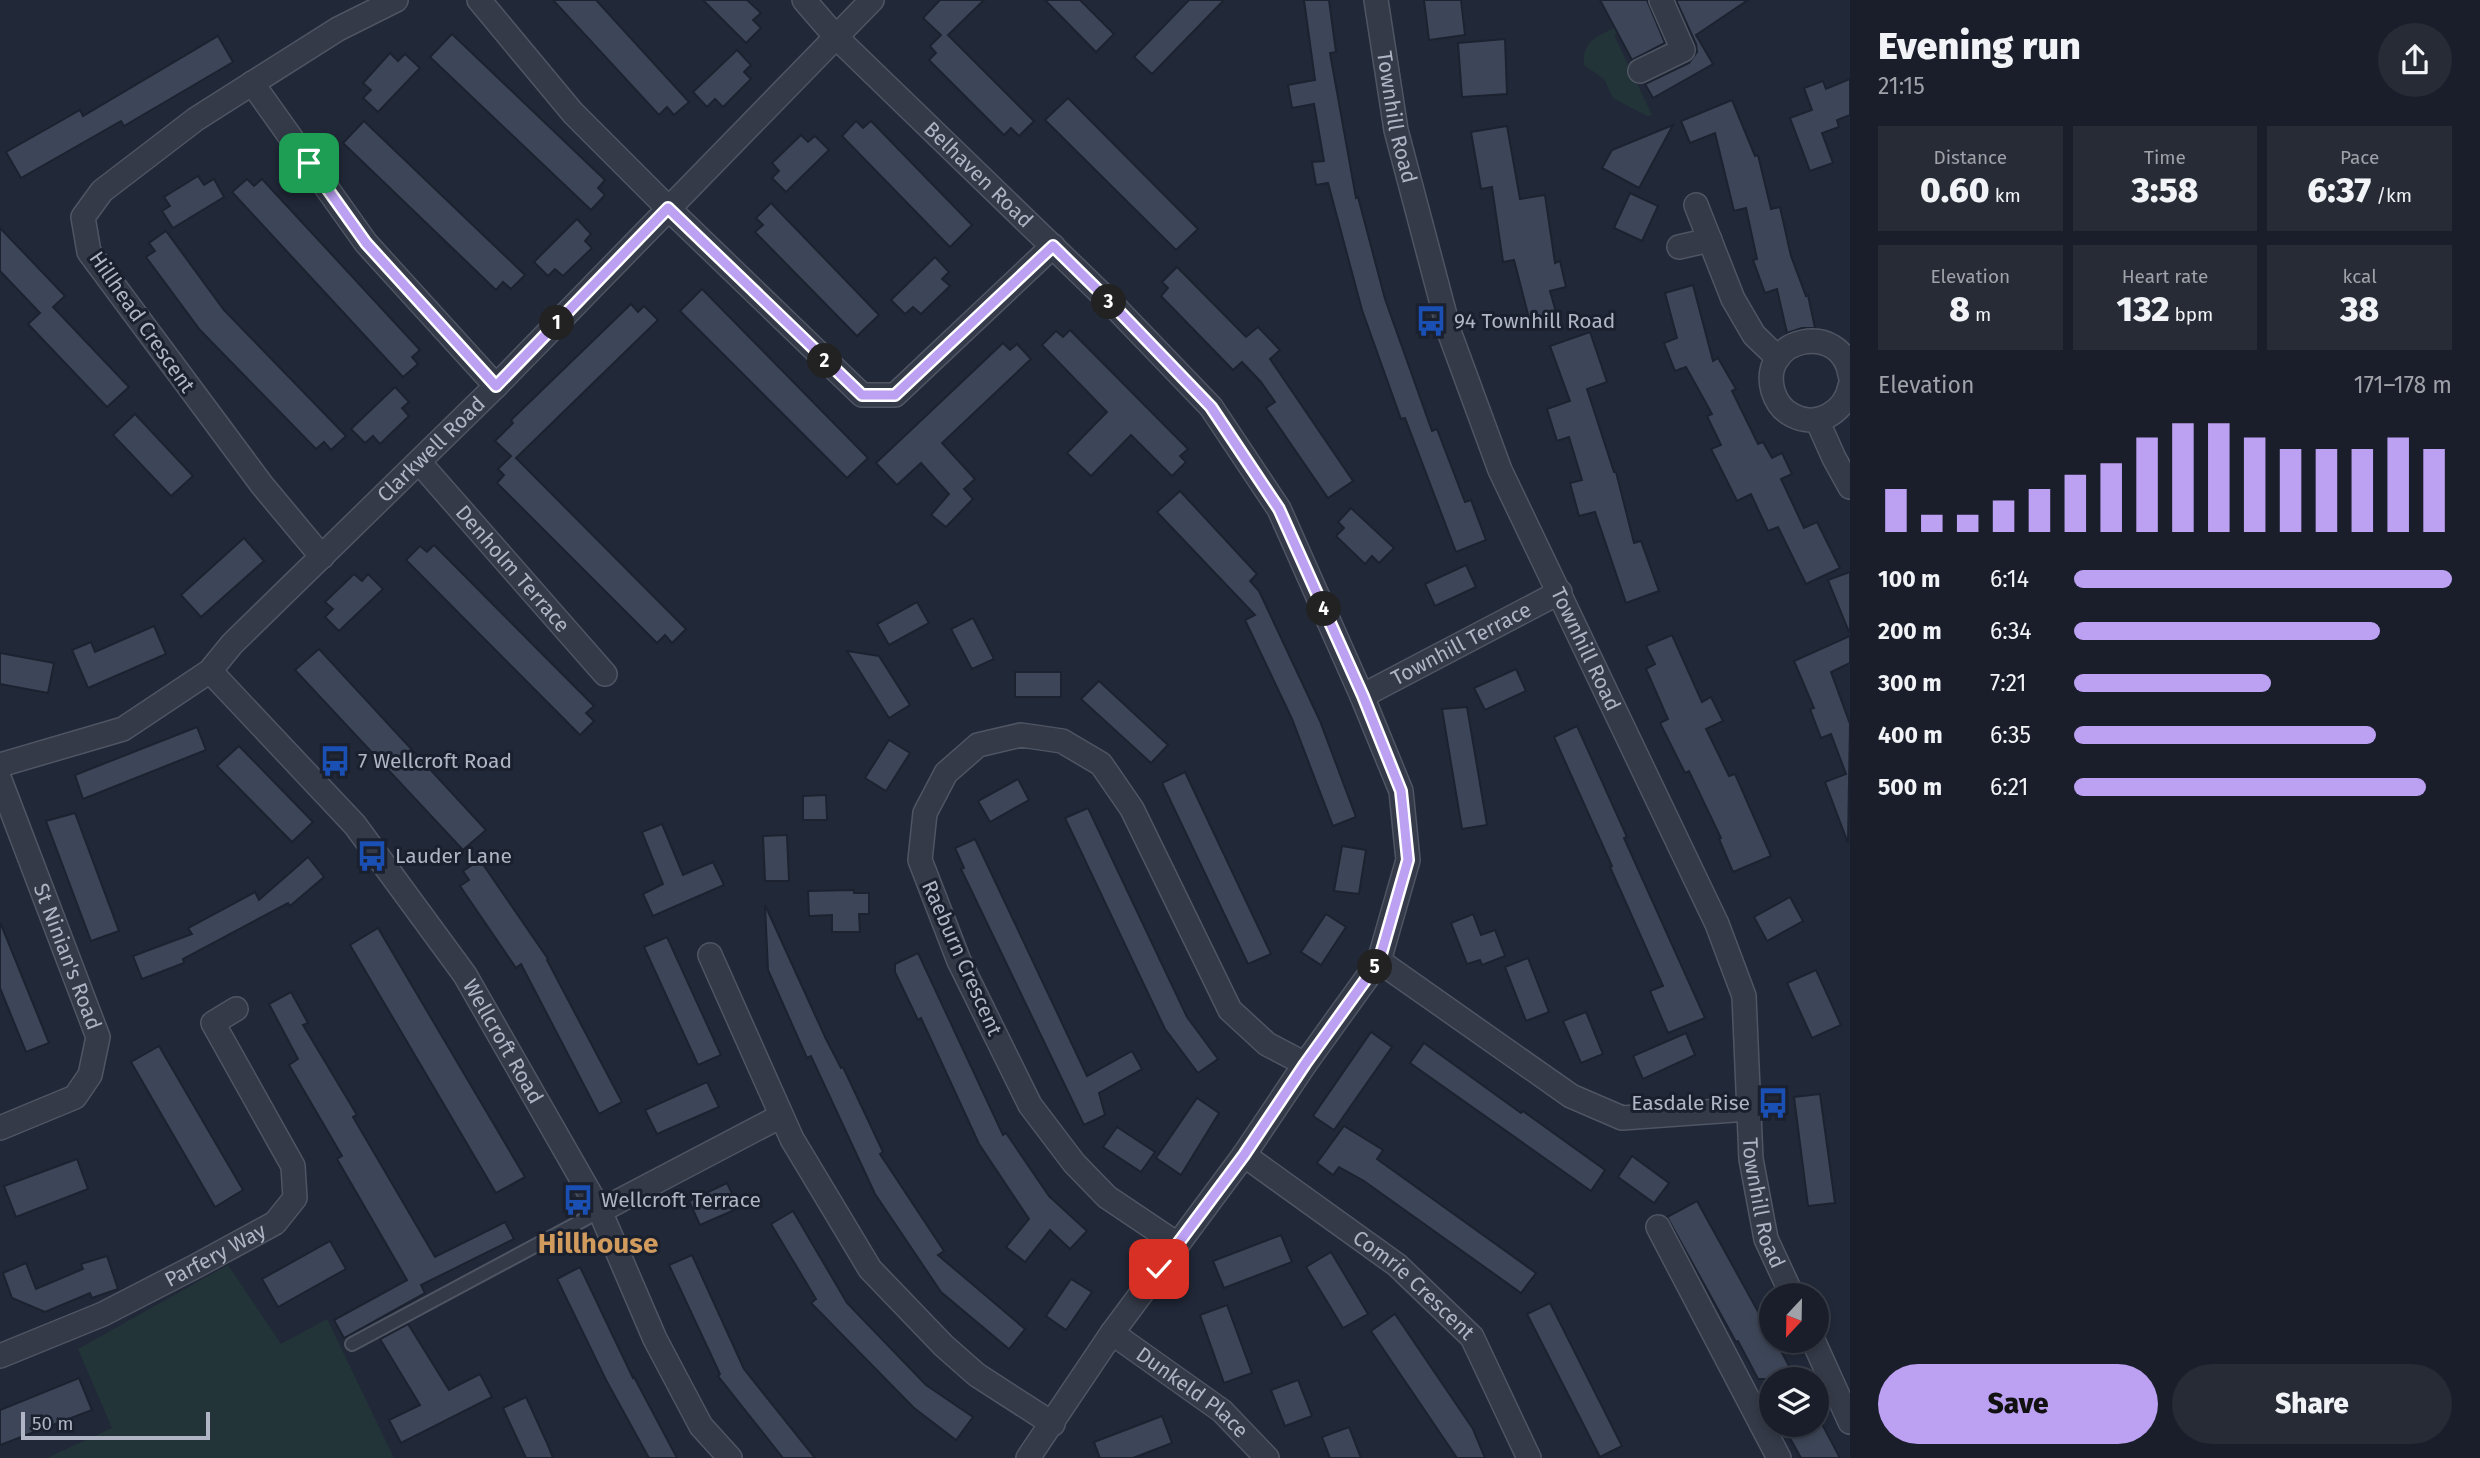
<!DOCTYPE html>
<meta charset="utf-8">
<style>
body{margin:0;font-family:"Fira Sans",sans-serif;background:#262b36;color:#f1f3f6;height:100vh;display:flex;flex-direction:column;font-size:26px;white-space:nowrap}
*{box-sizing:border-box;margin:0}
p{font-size:23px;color:#9fa2a8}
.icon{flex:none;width:38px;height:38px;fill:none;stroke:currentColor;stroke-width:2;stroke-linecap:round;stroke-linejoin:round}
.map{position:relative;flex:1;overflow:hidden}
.sheet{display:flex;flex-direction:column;background:#191e2a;width:630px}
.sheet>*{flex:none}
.needle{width:46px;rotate:202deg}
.fabs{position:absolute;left:1759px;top:1283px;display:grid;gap:14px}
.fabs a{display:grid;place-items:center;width:70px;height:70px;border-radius:50%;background:#191e2a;box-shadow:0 4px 10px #0003,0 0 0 2px #373c47;font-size:35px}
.scale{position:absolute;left:21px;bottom:18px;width:189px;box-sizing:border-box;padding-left:7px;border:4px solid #afb5c5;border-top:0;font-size:19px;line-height:24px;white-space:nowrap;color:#afb5c5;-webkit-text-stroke:5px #1a202d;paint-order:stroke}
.pin{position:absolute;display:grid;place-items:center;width:60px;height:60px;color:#fff;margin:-30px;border-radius:14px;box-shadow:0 4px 10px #0006}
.km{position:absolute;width:35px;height:35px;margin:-18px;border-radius:50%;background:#222;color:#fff;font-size:19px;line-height:35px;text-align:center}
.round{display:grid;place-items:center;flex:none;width:74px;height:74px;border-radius:37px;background:#262b36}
.overview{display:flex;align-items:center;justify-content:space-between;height:119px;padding:0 28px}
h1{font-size:38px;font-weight:800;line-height:52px}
.metrics{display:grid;grid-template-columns:repeat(3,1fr);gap:10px;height:119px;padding:7px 28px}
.metrics div{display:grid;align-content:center;border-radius:0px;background:#262b36;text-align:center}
.metrics b{font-size:35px;font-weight:800}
.metrics small{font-size:19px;font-weight:400}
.metrics p{font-size:19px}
.chart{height:196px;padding:14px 28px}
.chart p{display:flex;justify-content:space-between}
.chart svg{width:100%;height:126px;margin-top:7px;stroke:#bca0f2;stroke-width:6}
.action{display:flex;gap:14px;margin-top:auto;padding:14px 28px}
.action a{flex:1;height:80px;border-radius:42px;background:#bca0f2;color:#111;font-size:28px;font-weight:800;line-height:80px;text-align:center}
.action a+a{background:#262b36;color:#f1f3f6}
ul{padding:0 28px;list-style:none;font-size:23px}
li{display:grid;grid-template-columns:112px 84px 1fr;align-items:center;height:52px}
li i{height:18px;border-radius:9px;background:#bca0f2}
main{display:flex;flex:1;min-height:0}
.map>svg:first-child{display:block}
.green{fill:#233439}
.building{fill:#3d4658;stroke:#1c222f;stroke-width:2}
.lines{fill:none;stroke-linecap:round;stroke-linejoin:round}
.lane-casing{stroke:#4f5563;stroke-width:16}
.street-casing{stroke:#4f5563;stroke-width:26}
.lane{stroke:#343a48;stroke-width:12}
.street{stroke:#343a48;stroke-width:23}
.route-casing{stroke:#fff;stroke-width:14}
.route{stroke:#bca0f2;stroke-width:9}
.labels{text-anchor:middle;stroke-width:6;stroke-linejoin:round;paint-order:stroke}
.street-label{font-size:21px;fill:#afb5c5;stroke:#1a202d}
.poi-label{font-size:21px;fill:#afb5c5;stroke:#1a202d;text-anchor:start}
.district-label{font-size:28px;font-weight:bold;fill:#d19b5d;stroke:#1a202d}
</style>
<main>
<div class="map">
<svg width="1850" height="1458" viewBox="0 0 1850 1458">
<rect width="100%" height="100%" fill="#212838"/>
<g class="green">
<path d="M1645,0H1653L1659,13L1614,35L1652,115L1647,116L1613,98L1604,79L1584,65C1581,36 1606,35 1626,21C1633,16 1639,7 1645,0Z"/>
<polygon points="228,1265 281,1344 327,1319 394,1458 47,1458 112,1428 78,1349"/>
</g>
<g class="building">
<polygon points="553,0 596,0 689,102 674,115 667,107 659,115"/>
<polygon points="703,0 747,0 761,13 753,20 761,28 746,43"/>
<polygon points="940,0 984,0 948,35 1034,121 1019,136 1011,128 1004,135 929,60 936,53 930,46 941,35 923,18"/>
<polygon points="1045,0 1080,0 1114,34 1096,52"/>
<polygon points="1189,0 1224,0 1152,74 1134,57"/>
<polygon points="1304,0 1329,0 1336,52 1330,53 1356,198 1358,197 1385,299 1432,431 1437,429 1465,502 1471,500 1486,540 1456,552 1405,418 1401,419 1362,310 1328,183 1316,185 1312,162 1324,161 1314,104 1292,108 1288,85 1315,80"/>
<polygon points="1424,0 1461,0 1465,35 1429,40"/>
<polygon points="1600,0 1647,0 1665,43 1632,60"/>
<polygon points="1676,0 1748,0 1696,35 1713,64 1653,98 1645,84 1689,63 1697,52 1696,44"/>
<polygon points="452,34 605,180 598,188 605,195 591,210 430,57"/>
<polygon points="218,36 233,62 124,126 121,121 21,178 6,152 80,110 83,116"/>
<polygon points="1505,39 1507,94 1462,97 1458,43"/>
<polygon points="737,50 751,65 744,72 751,79 723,107 715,99 707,107 693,92"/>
<polygon points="390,53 398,61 405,54 420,68 378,112 363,98 371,90 363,83"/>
<polygon points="1850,79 1850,115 1837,120 1839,127 1822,133 1833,163 1810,171 1790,118 1812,110 1804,88 1823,81 1826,89"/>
<polygon points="1068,98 1198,229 1176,250 1045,120"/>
<polygon points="1732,100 1755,156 1758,155 1771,209 1780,207 1791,256 1806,296 1808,295 1815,328 1802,328 1787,333 1777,289 1765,293 1753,260 1757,259 1746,208 1734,211 1715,133 1690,143 1681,121"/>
<polygon points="364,121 525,275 511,289 503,282 496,290 343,143"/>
<polygon points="856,121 863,128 871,121 972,225 950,247 842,136"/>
<polygon points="1673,125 1639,188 1602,168 1612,150"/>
<polygon points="1507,126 1520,199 1545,195 1555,263 1560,261 1566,287 1550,291 1558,319 1531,326 1514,260 1503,262 1492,187 1481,189 1471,132"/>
<polygon points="801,135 808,142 815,136 829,150 786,192 772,178 779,171 772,163"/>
<polygon points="198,176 204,185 214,179 224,197 173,228 162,211 170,206 164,197"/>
<polygon points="247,179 254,186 262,179 420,350 412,357 418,364 403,377 232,192"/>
<polygon points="1630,193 1658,206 1642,241 1614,228"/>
<polygon points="771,203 879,315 857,336 755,232 763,225 756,218"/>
<polygon points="577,219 591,234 585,241 592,248 563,276 555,269 548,276 534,262"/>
<polygon points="0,228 65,296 53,307 129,387 107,407 28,324 40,313 0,271"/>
<polygon points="166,231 224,310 346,436 331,450 324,442 316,449 200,330 146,257 155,251 149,243"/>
<polygon points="935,257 949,272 942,279 950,286 921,314 913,307 905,314 891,300"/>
<polygon points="1177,267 1246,337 1258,327 1280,350 1270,359 1353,481 1328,498 1266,408 1275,402 1261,382 1242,362 1233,370 1161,296 1168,288 1162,282"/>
<polygon points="1693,285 1713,361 1718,358 1736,389 1732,391 1758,444 1763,442 1772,458 1782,453 1792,474 1781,479 1804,528 1817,522 1840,568 1806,584 1778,527 1768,531 1751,494 1737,501 1711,449 1721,445 1707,416 1712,414 1686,367 1675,371 1664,343 1677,338 1665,293"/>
<polygon points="702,289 868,458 847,478 680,311"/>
<polygon points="631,304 638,312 644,306 658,320 516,458 686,629 672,643 665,635 657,643 497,483 504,475 498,469 511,456 495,441 513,423 511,420"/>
<polygon points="1070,330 1188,449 1180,456 1186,462 1172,476 1131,435 1091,476 1067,453 1107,412 1042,345 1056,331 1063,337"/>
<polygon points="1590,332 1607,382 1587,389 1614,472 1616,472 1634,543 1641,541 1659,591 1626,603 1595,512 1579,516 1570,483 1582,480 1569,437 1557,441 1547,409 1570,401 1550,346"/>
<polygon points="1003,343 1010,350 1017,344 1031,359 942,443 975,479 964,489 973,499 946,527 931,515 949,494 921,463 897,485 876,463"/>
<polygon points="395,387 409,402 402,408 409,416 380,444 373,436 365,443 351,429"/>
<polygon points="135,414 193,476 171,496 113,435"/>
<polygon points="1180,491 1257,574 1250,581 1259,591 1320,721 1356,817 1333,826 1292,719 1245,620 1255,615 1157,512"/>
<polygon points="1351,508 1394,548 1379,563 1372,556 1365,564 1336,536 1344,528 1338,522"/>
<polygon points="244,538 264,561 201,617 181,595"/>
<polygon points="434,545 594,706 586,713 594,721 580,735 406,560 420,546 427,552"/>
<polygon points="1466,565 1476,587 1435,606 1425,584"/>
<polygon points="1850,572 1850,632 1849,632 1828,580"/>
<polygon points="354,574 362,581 368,574 383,589 339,631 325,617 333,609 325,602"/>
<polygon points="917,602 929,623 889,645 877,624"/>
<polygon points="973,618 994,659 972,669 951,629"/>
<polygon points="154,626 166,654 88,688 72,650 91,642 95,652"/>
<polygon points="1672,635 1702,702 1711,697 1723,721 1706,729 1729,776 1735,774 1771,856 1733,872 1719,839 1721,838 1689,771 1685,773 1660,723 1668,719 1646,669 1655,664 1646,646"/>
<polygon points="1850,636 1850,663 1831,672 1850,724 1848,843 1825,782 1846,774 1831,734 1821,738 1810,709 1814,708 1794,661"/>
<polygon points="319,649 486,830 463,850 295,670"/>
<polygon points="847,651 879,656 910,705 889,718"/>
<polygon points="0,653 54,663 48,693 0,684"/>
<polygon points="1516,669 1526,691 1485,710 1474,688"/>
<rect x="1015" y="672" width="46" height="25"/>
<polygon points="1099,681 1168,745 1151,763 1081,699"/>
<polygon points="1467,707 1487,825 1462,829 1442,709"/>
<polygon points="1577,726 1627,837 1624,838 1705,1018 1668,1033 1650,991 1663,986 1610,867 1612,866 1554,737"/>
<polygon points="197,727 206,750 83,799 75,775"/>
<polygon points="889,740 910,753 886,791 865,778"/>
<polygon points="239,746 313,822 292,842 217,766"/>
<polygon points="1185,772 1271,954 1248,964 1162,783"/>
<polygon points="1018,779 1029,800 990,822 978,801"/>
<polygon points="826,795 827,820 803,820 803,796"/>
<polygon points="1088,808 1187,1017 1218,1059 1198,1073 1165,1029 1065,818"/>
<polygon points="75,813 119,931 91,941 46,821"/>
<polygon points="662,824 683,875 713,862 724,885 653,916 643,894 663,884 642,832"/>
<polygon points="787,835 789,881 765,881 763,836"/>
<polygon points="975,839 1087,1076 1132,1051 1142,1069 1099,1093 1105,1115 1084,1125 961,869 964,868 955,848"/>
<polygon points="1342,846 1366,850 1359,894 1334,891"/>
<polygon points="308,857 324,877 290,906 288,903 183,959 184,963 142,979 133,956 192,934 188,928 255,892 259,900"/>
<polygon points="480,860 548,959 547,960 622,1102 599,1114 521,964 516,968 460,886 469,880 463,871"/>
<polygon points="854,890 854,893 869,893 869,914 859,914 860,932 832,932 832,915 809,916 808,891"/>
<polygon points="1790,897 1803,921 1767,941 1754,917"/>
<polygon points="765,905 826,1039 841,1068 843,1067 883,1152 880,1154 944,1251 938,1255 1025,1329 1009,1349 941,1292 875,1194 811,1056 807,1058 768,970"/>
<polygon points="1326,914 1346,927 1321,965 1301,952"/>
<polygon points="1473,914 1481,935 1495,930 1505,956 1482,965 1480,960 1467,964 1451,923"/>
<polygon points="0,922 49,1043 26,1052 0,988"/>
<polygon points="378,928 525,1177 496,1193 350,945"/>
<polygon points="667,937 721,1055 698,1065 644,947"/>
<polygon points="918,953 1003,1135 1006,1133 1049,1196 1087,1231 1070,1249 1050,1230 1025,1262 1006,1247 1029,1219 979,1144 921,1018 918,1020 895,972 895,964"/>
<polygon points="1528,958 1549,1012 1526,1021 1505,967"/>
<polygon points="1816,970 1841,1025 1812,1038 1787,983"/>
<polygon points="291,992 308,1023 303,1025 357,1115 353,1117 435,1257 505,1222 514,1239 421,1285 425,1293 344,1338 334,1320 407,1280 337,1159 342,1156 289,1065 298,1059 269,1004"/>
<polygon points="1586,1012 1603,1054 1581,1063 1563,1021"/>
<polygon points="1371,1032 1392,1047 1334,1130 1313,1116"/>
<polygon points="1686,1033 1695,1055 1643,1079 1633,1056"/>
<polygon points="1424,1043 1521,1113 1523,1111 1605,1170 1591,1191 1410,1063"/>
<polygon points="159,1046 243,1190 215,1207 131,1062"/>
<polygon points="707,1082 719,1107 657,1134 645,1110"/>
<polygon points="1820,1094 1835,1203 1808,1206 1794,1097"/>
<polygon points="1197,1098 1219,1113 1181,1175 1156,1158"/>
<polygon points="1344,1126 1383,1150 1377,1159 1536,1273 1521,1293 1364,1181 1339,1167 1333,1175 1317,1163"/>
<polygon points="1117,1127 1155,1152 1141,1172 1103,1147"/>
<polygon points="1632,1156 1669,1183 1654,1203 1618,1177"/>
<polygon points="77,1159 88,1189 16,1217 4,1186"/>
<polygon points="727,1183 739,1208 700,1225 689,1201"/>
<polygon points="1697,1201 1771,1335 1771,1340 1774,1340 1780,1349 1796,1379 1758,1379 1738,1341 1736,1342 1667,1217"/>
<polygon points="793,1211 847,1303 926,1385 973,1417 956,1440 914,1408 811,1303 816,1299 771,1224"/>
<polygon points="1281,1235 1292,1262 1224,1288 1213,1261"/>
<polygon points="330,1241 346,1269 278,1307 262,1279"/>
<polygon points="1331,1252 1368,1314 1343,1328 1306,1267"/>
<polygon points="692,1255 744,1369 815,1458 783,1458 718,1376 720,1374 669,1265"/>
<polygon points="107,1256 118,1289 92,1298 90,1293 45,1312 12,1298 3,1273 26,1263 36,1289 83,1269 81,1264"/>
<polygon points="580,1267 633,1378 634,1377 677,1458 649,1458 606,1380 557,1279"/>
<polygon points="1071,1279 1092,1292 1066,1330 1046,1316"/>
<polygon points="1550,1303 1622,1446 1600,1457 1527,1314"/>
<polygon points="1227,1305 1252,1373 1224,1383 1200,1315"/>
<polygon points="1395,1314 1473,1429 1485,1458 1457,1458 1371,1331"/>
<polygon points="408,1324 449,1390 480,1374 492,1397 401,1443 389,1420 420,1405 380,1339"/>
<polygon points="79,1378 92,1410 0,1445 0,1410"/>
<polygon points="1298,1380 1312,1416 1285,1426 1271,1390"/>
<polygon points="526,1397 547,1443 553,1458 526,1458 513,1430 503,1408"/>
<polygon points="1162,1416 1172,1443 1133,1458 1100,1458 1094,1442"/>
<polygon points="1782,1424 1822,1424 1840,1458 1801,1458"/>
<polygon points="1349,1427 1361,1458 1330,1458 1322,1437"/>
</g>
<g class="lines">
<defs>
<polyline id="lane" points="352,1344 600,1211"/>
<g id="street">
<polyline points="479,0 573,113 668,208 862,395 895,395 1053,246"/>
<path id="s1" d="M804,0L836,37L1113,305L1211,407L1279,509L1362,696L1401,791L1408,860L1379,961L1305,1064L1244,1155L1112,1333L1028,1458"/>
<path id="s2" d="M1376,0L1396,130L1450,334L1500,470L1717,924L1744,996L1751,1159L1766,1239L1792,1295"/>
<polyline points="1640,71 1683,50 1661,0"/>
<polyline points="252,83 366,243 496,386"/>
<polyline points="1696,205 1733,299 1754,335 1778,358"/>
<polyline points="1679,247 1710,240"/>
<path d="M1850,375C1842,320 1758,337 1773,391C1776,401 1782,410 1792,415C1817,429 1845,412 1850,386"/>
<polyline points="1817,420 1834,458 1850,487"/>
<path id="s3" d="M419,462L605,674"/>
<polyline points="322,557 262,485 89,252 83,217 102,191 196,119 338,29 396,0"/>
<path id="s4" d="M210,671L355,825L465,975L600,1211L655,1339L701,1426L730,1458"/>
<path id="s5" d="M1362,696L1560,592"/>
<path id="s6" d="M0,765L123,729L210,671L232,644L496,386L872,0"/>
<path id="s7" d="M0,780L98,1037L90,1075L75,1097L0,1128"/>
<polyline points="710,955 792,1139 870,1269 944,1346 977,1375 1053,1424"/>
<polyline points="1379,961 1571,1096 1622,1118 1748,1109"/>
<path id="s8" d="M1244,1155L1397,1265L1472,1337L1529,1458"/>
<polyline points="600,1211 781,1116"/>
<polyline points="1658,1227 1779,1458"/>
<polyline points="1177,1244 1107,1197 1074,1163 1030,1105 959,961 920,860 925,813 946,773 978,745 1021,735 1062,741 1101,764 1132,809 1230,1010 1267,1044 1305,1064"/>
<path id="s9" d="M1112,1333L1222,1411L1267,1458"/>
<polyline points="1813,1340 1850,1422"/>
<path id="s10" d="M0,1356L103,1314L196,1266L275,1223L295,1198L293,1166L213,1023L236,1009"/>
</g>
</defs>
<use href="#lane" class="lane-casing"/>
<use href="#street" class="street-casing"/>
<use href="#lane" class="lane"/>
<use href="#street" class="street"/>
</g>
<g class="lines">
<defs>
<polyline id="route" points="309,163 366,243 496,386 668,208 862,395 895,395 1053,246 1113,305 1211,407 1279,509 1363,696 1401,791 1408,860 1379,961 1305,1064 1244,1155 1159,1269"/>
</defs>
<use href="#route" class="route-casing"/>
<use href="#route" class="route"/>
</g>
<defs>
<symbol id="bus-bare" viewBox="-9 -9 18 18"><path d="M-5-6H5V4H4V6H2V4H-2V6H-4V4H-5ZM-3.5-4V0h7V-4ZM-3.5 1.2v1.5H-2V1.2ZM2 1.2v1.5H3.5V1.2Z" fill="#1a4fb4" stroke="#1a202d" stroke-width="2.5" paint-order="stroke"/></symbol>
</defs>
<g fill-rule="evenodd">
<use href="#bus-bare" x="1409" y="299" width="44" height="44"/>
<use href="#bus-bare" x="313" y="739" width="44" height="44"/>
<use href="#bus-bare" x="350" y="834" width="44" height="44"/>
<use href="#bus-bare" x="1751" y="1081" width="44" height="44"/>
<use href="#bus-bare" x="556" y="1178" width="44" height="44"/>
</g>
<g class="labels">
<g class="street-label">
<text dy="7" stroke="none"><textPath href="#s2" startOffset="119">Townhill Road</textPath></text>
<text dy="7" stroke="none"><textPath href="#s1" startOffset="247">Belhaven Road</textPath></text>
<text transform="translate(142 322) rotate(55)" y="7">Hillhead Crescent</text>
<text dy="7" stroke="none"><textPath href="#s6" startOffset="546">Clarkwell Road</textPath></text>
<text dy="7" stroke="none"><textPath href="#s3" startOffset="142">Denholm Terrace</textPath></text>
<text dy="7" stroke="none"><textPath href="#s5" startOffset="112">Townhill Terrace</textPath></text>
<text dy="7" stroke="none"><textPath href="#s2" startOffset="686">Townhill Road</textPath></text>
<text dy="7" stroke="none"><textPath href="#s7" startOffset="189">St Ninian's Road</textPath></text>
<text transform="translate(962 958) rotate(66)" y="7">Raeburn Crescent</text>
<text dy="7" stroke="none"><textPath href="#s4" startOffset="474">Wellcroft Road</textPath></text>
<text dy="7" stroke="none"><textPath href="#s2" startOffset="1276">Townhill Road</textPath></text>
<text dy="7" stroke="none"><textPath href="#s10" startOffset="238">Parfery Way</textPath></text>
<text dy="7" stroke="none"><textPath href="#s8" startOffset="214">Comrie Crescent</textPath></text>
<text dy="7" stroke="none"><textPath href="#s9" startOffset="100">Dunkeld Place</textPath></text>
</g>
<g class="poi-label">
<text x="1454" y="328">94 Townhill Road</text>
<text x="358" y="768">7 Wellcroft Road</text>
<text x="395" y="863">Lauder Lane</text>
<text x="1750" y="1110" text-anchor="end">Easdale Rise</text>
<text x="601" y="1207">Wellcroft Terrace</text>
</g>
<g class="district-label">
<text x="598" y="1253">Hillhouse</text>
</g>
</g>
</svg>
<div class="fabs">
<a><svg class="needle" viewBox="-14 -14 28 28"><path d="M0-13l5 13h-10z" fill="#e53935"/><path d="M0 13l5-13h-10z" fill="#9fa2a8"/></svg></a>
<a><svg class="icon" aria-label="layers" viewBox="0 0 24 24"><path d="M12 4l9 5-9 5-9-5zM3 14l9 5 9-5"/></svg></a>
</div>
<div class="scale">50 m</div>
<div class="pin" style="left:309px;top:163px;background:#1e9e55"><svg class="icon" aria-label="arrive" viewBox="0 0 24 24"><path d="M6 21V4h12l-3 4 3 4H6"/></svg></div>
<div class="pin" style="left:1159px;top:1269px;background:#d93025"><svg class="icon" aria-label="check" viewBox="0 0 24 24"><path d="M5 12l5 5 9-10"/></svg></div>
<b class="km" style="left:557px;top:323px">1</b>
<b class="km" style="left:825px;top:361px">2</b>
<b class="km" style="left:1109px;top:302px">3</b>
<b class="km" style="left:1324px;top:609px">4</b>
<b class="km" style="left:1375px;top:967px">5</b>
</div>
<section class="sheet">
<div class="overview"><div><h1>Evening run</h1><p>21:15</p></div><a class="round"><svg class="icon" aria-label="share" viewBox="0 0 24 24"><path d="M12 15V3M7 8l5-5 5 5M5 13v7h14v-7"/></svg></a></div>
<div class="metrics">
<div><p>Distance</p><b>0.60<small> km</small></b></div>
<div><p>Time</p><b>3:58</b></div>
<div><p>Pace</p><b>6:37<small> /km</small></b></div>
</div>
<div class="metrics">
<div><p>Elevation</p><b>8<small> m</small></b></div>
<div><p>Heart rate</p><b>132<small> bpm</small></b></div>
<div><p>kcal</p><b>38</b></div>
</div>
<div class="chart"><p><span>Elevation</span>171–178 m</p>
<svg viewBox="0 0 160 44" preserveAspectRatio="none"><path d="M5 44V29M15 44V38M25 44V38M35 44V33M45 44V29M55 44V24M65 44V20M75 44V11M85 44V6M95 44V6M105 44V11M115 44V15M125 44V15M135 44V15M145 44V11M155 44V15"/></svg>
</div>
<ul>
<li><b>100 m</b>6:14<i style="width:100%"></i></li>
<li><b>200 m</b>6:34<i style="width:81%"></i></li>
<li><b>300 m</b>7:21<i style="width:52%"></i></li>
<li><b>400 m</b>6:35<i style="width:80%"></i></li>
<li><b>500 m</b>6:21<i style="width:93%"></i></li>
</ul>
<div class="action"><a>Save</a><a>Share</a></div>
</section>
</main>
